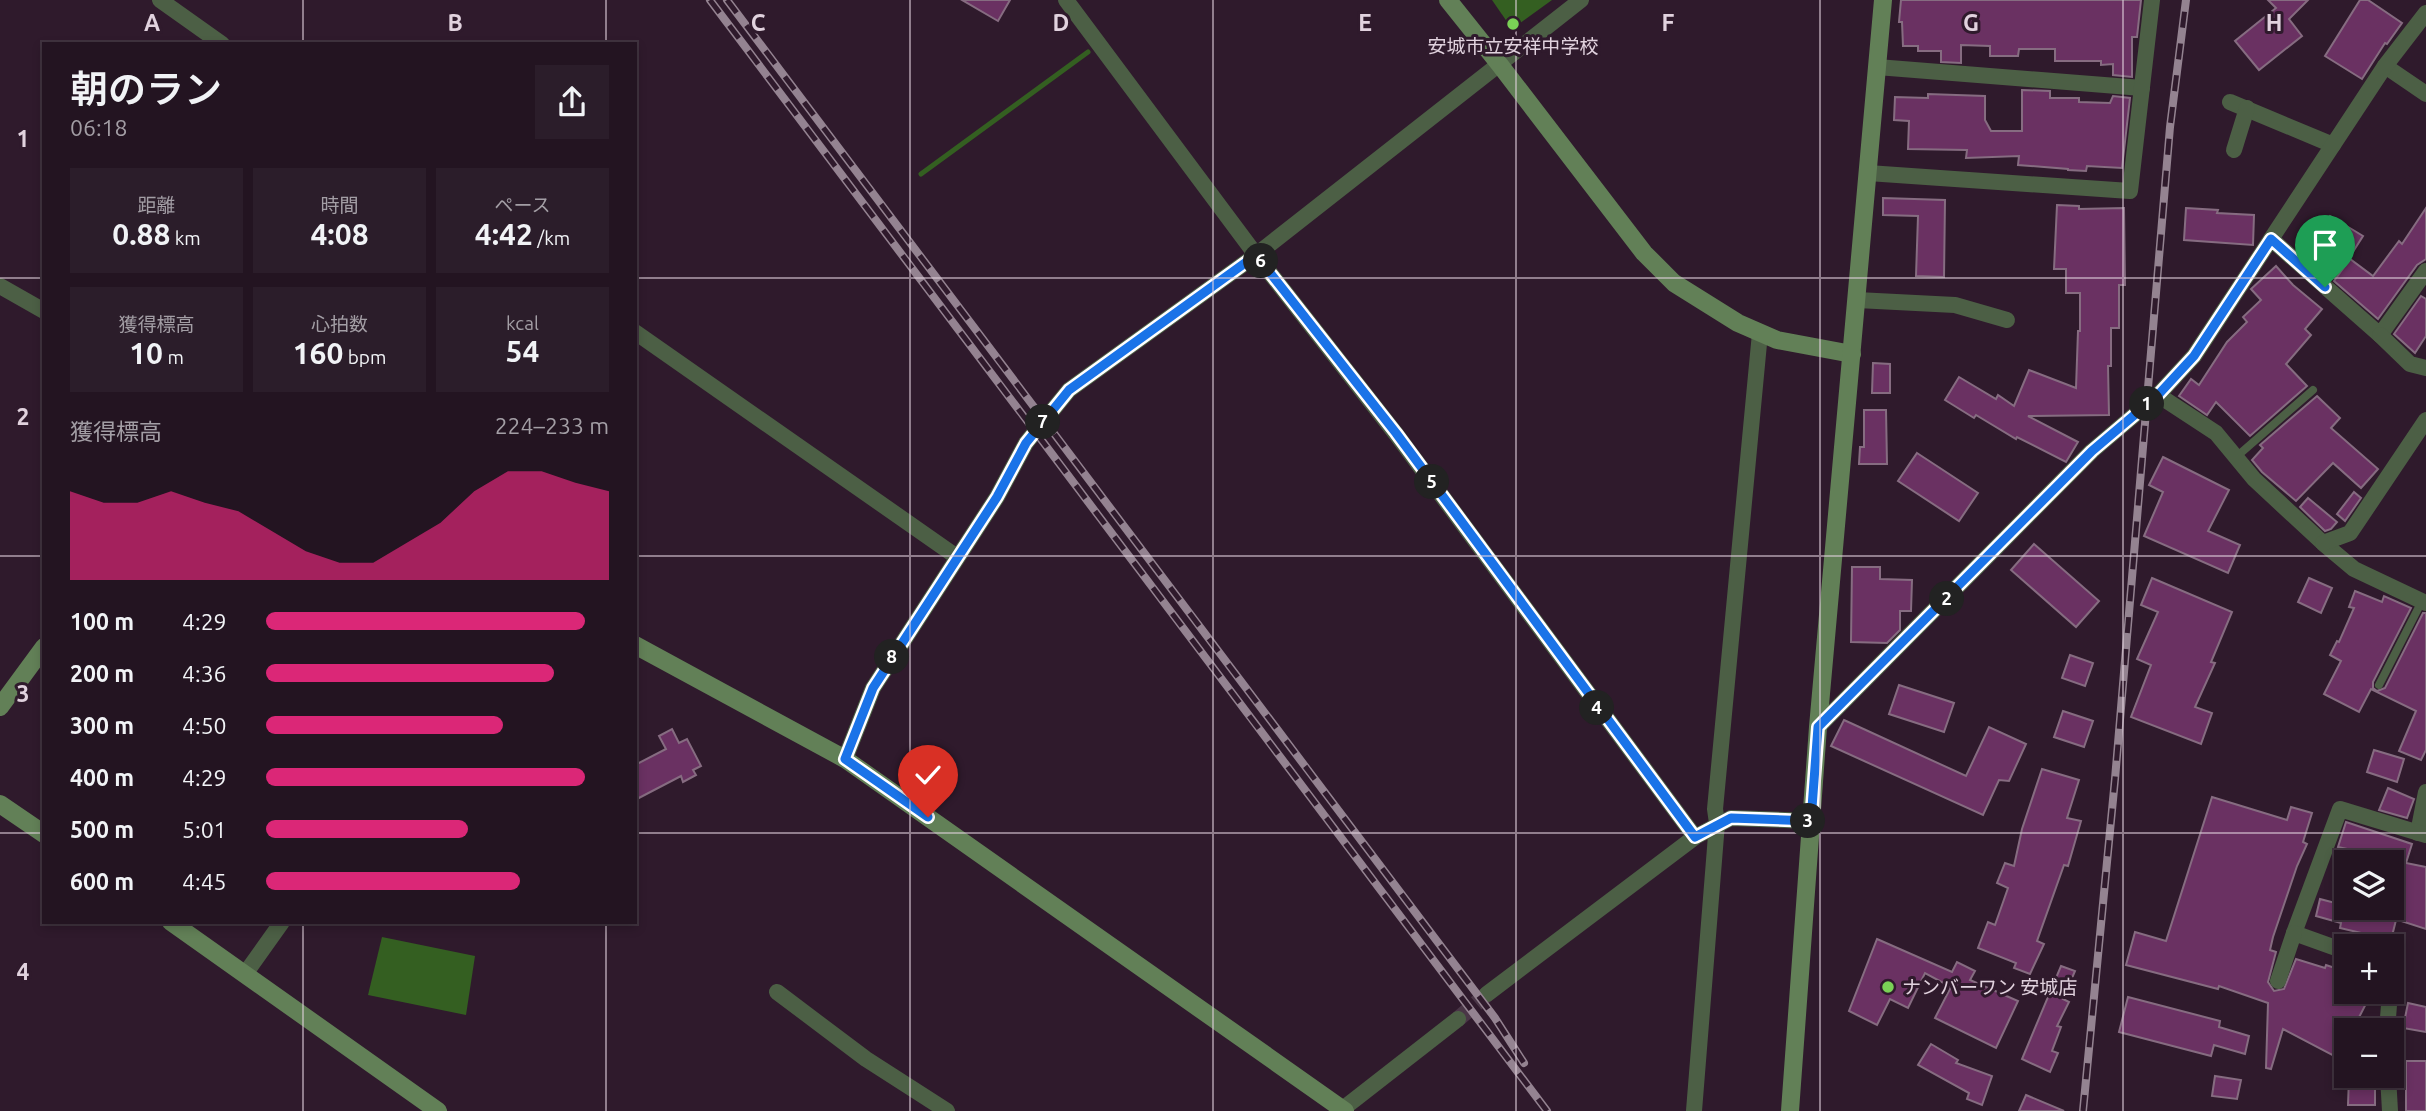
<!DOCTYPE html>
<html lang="ja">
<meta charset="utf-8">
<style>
body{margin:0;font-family:Ubuntu,"Noto Sans JP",sans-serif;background:#2b1d2a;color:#f1f3f6;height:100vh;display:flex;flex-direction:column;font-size:26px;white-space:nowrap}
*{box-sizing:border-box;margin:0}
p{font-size:23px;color:#a39ea5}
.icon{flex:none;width:38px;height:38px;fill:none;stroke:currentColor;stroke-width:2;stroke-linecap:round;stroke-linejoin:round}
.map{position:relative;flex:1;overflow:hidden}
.drawer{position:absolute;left:42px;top:42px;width:595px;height:882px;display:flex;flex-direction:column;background:#231421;border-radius:0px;box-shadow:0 4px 10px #0003,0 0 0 2px #40333f}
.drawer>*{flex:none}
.tools{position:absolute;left:2334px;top:850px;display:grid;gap:14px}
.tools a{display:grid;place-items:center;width:70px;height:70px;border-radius:0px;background:#231421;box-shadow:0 4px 10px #0003,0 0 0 2px #40333f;font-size:35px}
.pin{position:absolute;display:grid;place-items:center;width:60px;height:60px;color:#fff;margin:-72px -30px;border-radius:50% 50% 50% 0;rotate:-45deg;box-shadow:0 0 7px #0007}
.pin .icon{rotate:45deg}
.km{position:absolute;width:35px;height:35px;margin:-18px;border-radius:50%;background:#222;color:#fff;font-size:19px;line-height:35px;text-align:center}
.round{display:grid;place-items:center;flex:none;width:74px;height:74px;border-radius:0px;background:#2b1d2a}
.head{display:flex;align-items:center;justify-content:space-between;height:119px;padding:0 28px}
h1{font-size:38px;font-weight:600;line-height:52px}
.metrics{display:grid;grid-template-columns:repeat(3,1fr);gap:10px;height:119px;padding:7px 28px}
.metrics div{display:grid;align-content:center;border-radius:0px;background:#2b1d2a;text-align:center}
.metrics b{font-size:30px;font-weight:600}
.metrics small{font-size:19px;font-weight:400}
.metrics p{font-size:19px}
.chart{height:196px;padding:14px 28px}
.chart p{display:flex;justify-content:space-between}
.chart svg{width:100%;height:126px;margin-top:7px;fill:#db2777;opacity:.7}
ul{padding:0 28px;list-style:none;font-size:23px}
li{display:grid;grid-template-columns:112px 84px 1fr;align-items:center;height:52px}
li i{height:18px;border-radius:9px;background:#db2777}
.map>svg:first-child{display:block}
.water{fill:#345f21}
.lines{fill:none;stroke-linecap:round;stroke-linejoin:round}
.stream{stroke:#345f21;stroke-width:5}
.building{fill:#6a3162;stroke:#866c81;stroke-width:2}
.street-tunnel{stroke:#4a3647;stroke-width:16;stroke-dasharray:16 8;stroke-linecap:butt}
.lane{stroke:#4c5f45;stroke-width:8}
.street{stroke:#4c5f45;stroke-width:16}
.secondary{stroke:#628057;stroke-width:18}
.rail-casing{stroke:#948391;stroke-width:8}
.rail{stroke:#2f1a2c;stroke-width:5;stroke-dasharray:16;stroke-linecap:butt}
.route-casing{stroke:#fff;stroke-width:14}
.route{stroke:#1a73e8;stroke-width:9}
.grid{fill:none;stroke:#e1d2de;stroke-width:2;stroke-opacity:0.55}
.poi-dot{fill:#7ad156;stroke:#2f1a2c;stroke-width:2.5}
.labels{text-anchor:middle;stroke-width:6;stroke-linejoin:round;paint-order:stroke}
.poi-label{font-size:19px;fill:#e1d2de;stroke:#2f1a2c}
.grid-label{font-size:23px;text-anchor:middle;font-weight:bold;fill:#e1d2de;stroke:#2f1a2c;stroke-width:6;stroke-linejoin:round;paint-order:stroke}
</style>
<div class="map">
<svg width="2426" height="1111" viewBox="0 0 2426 1111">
<rect width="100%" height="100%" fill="#2f1a2c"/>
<g class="water">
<polygon points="1492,0 1552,0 1512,29"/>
<polygon points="382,937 475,956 466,1015 368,995"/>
</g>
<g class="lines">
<polyline class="stream" points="921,174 1088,52"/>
</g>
<g class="building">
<polygon points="962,0 1010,0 998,21"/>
<polygon points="1901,0 2141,0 2137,37 2132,37 2132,77 2113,75 2113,64 2101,65 2101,61 2055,61 2055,49 2019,49 2018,56 1990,56 1990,46 1961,45 1961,63 1941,62 1941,51 1918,51 1918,46 1903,46 1902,22 1899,22"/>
<polygon points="2268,0 2308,0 2289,19 2302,36 2259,70 2235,41 2276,8"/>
<polygon points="2360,0 2368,0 2402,23 2387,44 2385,43 2362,79 2325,56"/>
<polygon points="2022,90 2050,91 2050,98 2079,98 2079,102 2110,103 2113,96 2130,98 2122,168 2087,166 2086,171 2068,170 2068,169 2018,165 2019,156 1966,158 1967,150 1908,149 1909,121 1894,120 1895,97 1928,98 1928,94 1985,96 1985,120 1991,131 2022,131"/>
<polygon points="1883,198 1945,200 1944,277 1916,276 1918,216 1883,215"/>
<polygon points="2057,205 2079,206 2079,209 2124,208 2125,285 2119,285 2119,328 2111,328 2111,366 2108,366 2109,415 2028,416 2078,442 2066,462 2017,437 2016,439 1976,415 1974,418 1945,400 1959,377 1996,399 1998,395 2014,406 2029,370 2076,388 2078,331 2080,331 2080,293 2066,293 2066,269 2054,269"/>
<polygon points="2186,208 2218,210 2217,213 2254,215 2253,245 2184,240"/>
<polygon points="2426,208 2426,259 2417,265 2378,319 2334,281 2350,259 2373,276 2399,241 2402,244"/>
<polygon points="2330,216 2363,236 2349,258 2316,237"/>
<polygon points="2276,266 2293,285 2322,309 2305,329 2311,335 2286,364 2307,386 2250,436 2216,402 2207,415 2179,396 2191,379 2199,385 2227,342 2247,322 2243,317 2261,300 2251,289"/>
<polygon points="2421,296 2426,299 2426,336 2415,353 2394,334"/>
<polygon points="1873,363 1890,364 1890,393 1872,393"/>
<polygon points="2317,396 2340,418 2331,428 2378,469 2361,488 2333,463 2296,501 2262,472 2252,460 2263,448 2260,445"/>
<polygon points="1864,410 1886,410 1887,464 1859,464 1860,447 1864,447"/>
<polygon points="1917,453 1978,493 1959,521 1898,481"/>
<polygon points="2163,457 2229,490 2208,531 2240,545 2228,573 2144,536 2163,492 2149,485"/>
<polygon points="2354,492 2361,498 2345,521 2337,514"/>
<polygon points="2308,498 2337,522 2331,529 2325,531 2300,507"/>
<polygon points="2034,544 2099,601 2076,627 2011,570"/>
<polygon points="1852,567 1880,567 1880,579 1912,580 1911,611 1900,611 1900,630 1887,643 1851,642"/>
<polygon points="2152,578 2232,612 2211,662 2215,663 2195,707 2212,713 2201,744 2131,717 2151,665 2137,659 2158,612 2141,605"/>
<polygon points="2309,578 2332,588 2321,613 2298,602"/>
<polygon points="2355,591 2382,602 2384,596 2411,608 2373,682 2373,688 2377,691 2385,688 2423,613 2426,613 2426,750 2421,760 2399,751 2416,711 2371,689 2359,712 2324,694 2341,661 2330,655 2337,641 2339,642 2354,608 2349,607"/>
<polygon points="2070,655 2093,663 2085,686 2062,678"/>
<polygon points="1899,685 1954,703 1944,732 1889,714"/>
<polygon points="2063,711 2093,721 2084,747 2054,737"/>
<polygon points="1844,720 1966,776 1989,727 2026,744 2009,781 1999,780 1983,815 1831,746"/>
<polygon points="672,729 679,743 687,739 701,766 693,770 696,775 683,782 681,776 635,800 635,765 666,749 659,736"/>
<polygon points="2374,750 2404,759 2397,782 2367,772"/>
<polygon points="2042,769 2079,780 2067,818 2081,821 2068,866 2064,865 2037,941 2044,944 2030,974 2014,968 2016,963 1978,948 1988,922 1995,925 2008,888 1997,883 2005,863 2014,866 2022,829"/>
<polygon points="2388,788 2414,799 2407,818 2379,810"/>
<polygon points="2212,797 2287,820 2291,807 2312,813 2303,842 2307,844 2297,866 2273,937 2270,950 2276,952 2268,982 2274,991 2284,989 2296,959 2325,968 2326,965 2347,972 2340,992 2372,992 2352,1031 2347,1031 2347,1041 2338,1058 2283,1029 2271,1069 2266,1068 2268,1003 2219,986 2218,989 2126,965 2135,932 2166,941"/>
<polygon points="2346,822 2412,844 2406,863 2426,867 2426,929 2392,918 2392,863 2380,863 2351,854 2352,850 2338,847"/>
<polygon points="2320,899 2347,906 2347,911 2396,920 2391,940 2340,928 2341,923 2316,916"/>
<polygon points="1877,939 1952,972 1957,962 1975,971 1970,980 2018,1001 1996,1048 1935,1018 1951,987 1925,973 1908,1008 1890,999 1877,1025 1849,1011"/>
<polygon points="2061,966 2075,971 2063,999 2069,1002 2057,1026 2061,1027 2052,1051 2058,1053 2050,1072 2022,1059"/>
<polygon points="2128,997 2220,1021 2219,1027 2249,1036 2245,1054 2214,1045 2211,1056 2119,1032"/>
<polygon points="2408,1003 2426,1007 2426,1032 2403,1028"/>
<polygon points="1931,1044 1958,1060 1956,1063 1992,1076 1982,1105 1967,1099 1969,1093 1918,1065"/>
<rect x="2406" y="1061" width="20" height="50"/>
<polygon points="2215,1076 2241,1080 2237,1099 2212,1096"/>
<polygon points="2349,1077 2375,1078 2375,1105 2348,1105"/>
<polygon points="2026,1095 2064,1111 2019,1111"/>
</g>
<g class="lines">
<polyline class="street-tunnel" points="1458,1019 1487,994"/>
<g class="lane">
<polyline points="2235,458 2313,390"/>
<polyline points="2379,685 2422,601"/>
</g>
<g class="street">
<polyline points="160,0 222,44"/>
<polyline points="1066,0 1256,255 1396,434 1695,837"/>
<polyline points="2385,66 2426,94"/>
<polyline points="1877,67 2142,88"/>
<polyline points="2230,102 2333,145"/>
<polyline points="2234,150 2247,108"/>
<polyline points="1868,173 2130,191 2152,0"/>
<polyline points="2271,239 2380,335 2426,271"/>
<polyline points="0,286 44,311"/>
<polyline points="1857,300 1955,305 2007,320"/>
<polyline points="635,332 957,557"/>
<polyline points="2380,335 2410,364 2426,368"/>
<polyline points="2158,395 2216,433 2254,479 2323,543 2354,569 2426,603"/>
<polyline points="2323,543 2350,533 2426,420"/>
<polyline points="1818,727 2092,451 2158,395 2194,356 2385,66 2426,13"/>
<polyline points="845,759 873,688 997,497 1026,443 1069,390 1256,255 1581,0"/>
<polyline points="2418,833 2426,792"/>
<polyline points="2347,952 2294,933 2340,809 2426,835"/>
<polyline points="2392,968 2392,969"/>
<polyline points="245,974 282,922"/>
<polyline points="2278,981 2294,933"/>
<polyline points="777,992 866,1059 947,1111"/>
<polyline points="1487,994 1695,837 1731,818 1811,821"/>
<polyline points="2387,1031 2390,992"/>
<polyline points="2388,1076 2390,1111"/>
<polyline points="1340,1111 1458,1019"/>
<polyline points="1694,1111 1717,823 1715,809 1760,333"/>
</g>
<g class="secondary">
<polyline points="1448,0 1500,65 1644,253 1674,283 1738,323 1777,340 1852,354"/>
<polyline points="635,645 845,759 1345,1111"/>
<polyline points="0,707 44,647"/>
<polyline points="0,804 44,834"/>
<polyline points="171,922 438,1111"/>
<polyline points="1790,1111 1818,727 1883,0"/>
</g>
<defs>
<g id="rail">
<polyline points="710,0 1547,1111"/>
<polyline points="727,0 1495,1018 1524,1063"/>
<polyline points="2083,1111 2115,779 2170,127 2186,0"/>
</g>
</defs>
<use href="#rail" class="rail-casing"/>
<use href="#rail" class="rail"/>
</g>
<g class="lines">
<defs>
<polyline id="route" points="928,817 845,759 873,688 997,497 1026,443 1069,390 1256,255 1396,433 1695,837 1731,818 1811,821 1818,727 2092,451 2158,395 2194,356 2271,239 2325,287"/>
</defs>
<use href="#route" class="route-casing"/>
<use href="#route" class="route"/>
</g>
<path class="grid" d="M303,0V44M606,0V44M910,0V1111M1213,0V1111M1516,0V1111M1820,0V1111M2123,0V1111M0,278H44M635,278H2426M0,556H44M635,556H2426M0,833H44M635,833H2426M303,922V1111M606,922V1111"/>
<g class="poi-dot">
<circle cx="1513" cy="24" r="7"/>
<circle cx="1888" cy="987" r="7"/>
</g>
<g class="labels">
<g class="poi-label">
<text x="1513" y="53">安城市立安祥中学校</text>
<text x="1902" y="994" text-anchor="start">ナンバーワン 安城店</text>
</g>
</g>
<g class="grid-label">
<text x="152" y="31">A</text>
<text x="455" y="31">B</text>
<text x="758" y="31">C</text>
<text x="1061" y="31">D</text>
<text x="1365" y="31">E</text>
<text x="1668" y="31">F</text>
<text x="1971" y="31">G</text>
<text x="2274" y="31">H</text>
<text x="23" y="147">1</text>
<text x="23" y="425">2</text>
<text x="23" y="702">3</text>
<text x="23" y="980">4</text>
</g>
</svg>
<div class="tools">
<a><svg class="icon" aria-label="layers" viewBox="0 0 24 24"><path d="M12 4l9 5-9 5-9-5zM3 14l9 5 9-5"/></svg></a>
<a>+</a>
<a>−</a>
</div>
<div class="pin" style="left:2325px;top:287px;background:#1e9e55"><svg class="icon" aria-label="arrive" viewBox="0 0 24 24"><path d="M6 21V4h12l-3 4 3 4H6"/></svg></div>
<div class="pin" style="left:928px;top:817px;background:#d93025"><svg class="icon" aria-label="check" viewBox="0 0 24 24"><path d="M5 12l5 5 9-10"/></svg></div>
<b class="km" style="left:2147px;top:404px">1</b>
<b class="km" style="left:1947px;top:599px">2</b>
<b class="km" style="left:1808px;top:821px">3</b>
<b class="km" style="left:1597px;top:708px">4</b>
<b class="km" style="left:1432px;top:482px">5</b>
<b class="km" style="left:1261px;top:261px">6</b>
<b class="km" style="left:1043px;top:422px">7</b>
<b class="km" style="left:892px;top:657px">8</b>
<section class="drawer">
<div class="head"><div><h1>朝のラン</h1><p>06:18</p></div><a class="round"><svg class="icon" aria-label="share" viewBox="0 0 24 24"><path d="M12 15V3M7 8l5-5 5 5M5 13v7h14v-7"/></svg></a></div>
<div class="metrics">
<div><p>距離</p><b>0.88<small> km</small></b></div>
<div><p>時間</p><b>4:08</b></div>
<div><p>ペース</p><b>4:42<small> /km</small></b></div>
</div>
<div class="metrics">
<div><p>獲得標高</p><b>10<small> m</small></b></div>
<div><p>心拍数</p><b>160<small> bpm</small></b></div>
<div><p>kcal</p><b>54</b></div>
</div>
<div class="chart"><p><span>獲得標高</span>224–233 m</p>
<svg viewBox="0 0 160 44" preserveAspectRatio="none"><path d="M0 44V13L10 17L20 17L30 13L40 17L50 20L60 27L70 34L80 38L90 38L100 31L110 24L120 13L130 6L140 6L150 10L160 13V44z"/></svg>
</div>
<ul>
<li><b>100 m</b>4:29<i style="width:93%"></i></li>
<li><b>200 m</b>4:36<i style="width:84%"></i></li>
<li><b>300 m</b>4:50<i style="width:69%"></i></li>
<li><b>400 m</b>4:29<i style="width:93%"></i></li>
<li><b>500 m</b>5:01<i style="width:59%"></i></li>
<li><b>600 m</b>4:45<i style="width:74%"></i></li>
</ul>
</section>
</div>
